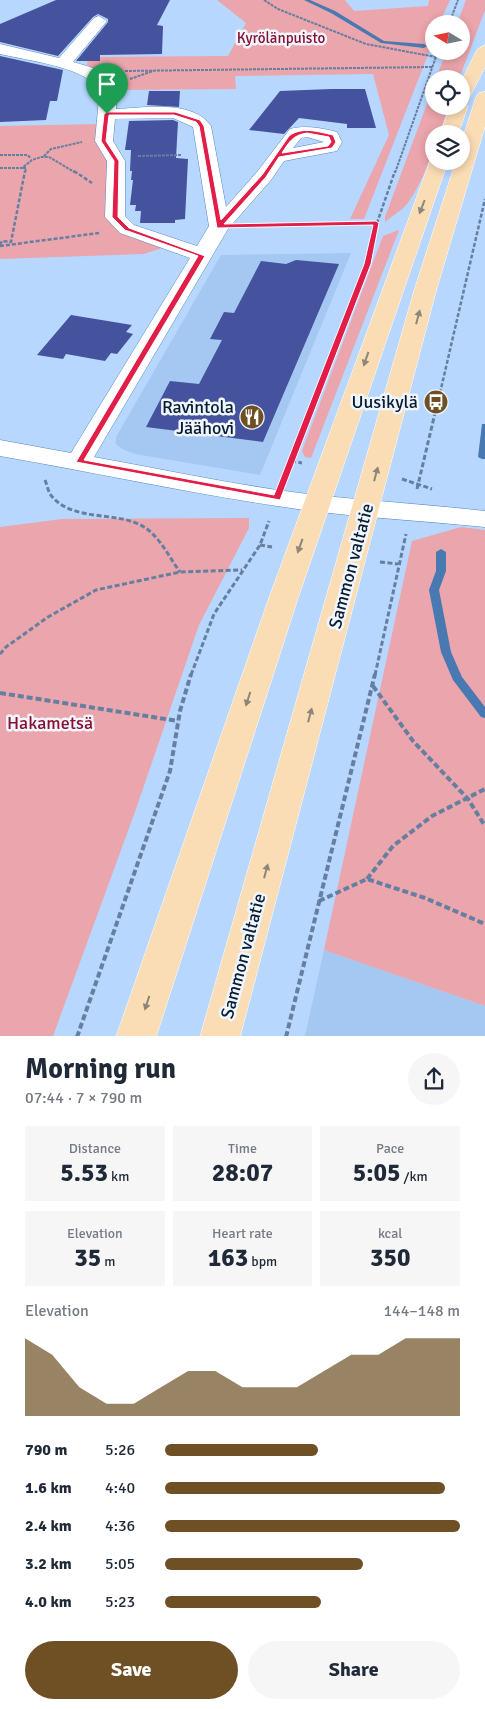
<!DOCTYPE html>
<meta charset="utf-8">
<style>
body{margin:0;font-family:Signika,sans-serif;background:#f6f6f7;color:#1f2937;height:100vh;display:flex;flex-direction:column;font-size:19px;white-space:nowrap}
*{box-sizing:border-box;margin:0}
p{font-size:16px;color:#747a83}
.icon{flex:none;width:28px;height:28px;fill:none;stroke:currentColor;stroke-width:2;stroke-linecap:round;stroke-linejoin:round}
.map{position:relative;height:1036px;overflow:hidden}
.drawer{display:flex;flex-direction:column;background:#fff;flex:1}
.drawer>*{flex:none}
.needle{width:32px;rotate:280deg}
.buttons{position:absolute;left:425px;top:15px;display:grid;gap:10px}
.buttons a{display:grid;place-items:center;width:45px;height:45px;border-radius:50%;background:#fff;box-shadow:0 2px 8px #0003;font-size:25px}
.pin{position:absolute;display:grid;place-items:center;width:42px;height:42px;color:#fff;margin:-51px -21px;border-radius:50% 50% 50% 0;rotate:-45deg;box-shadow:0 0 5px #0007}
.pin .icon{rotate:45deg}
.round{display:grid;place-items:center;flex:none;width:52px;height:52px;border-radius:26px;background:#f6f6f7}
.summary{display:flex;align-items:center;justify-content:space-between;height:85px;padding:0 25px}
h1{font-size:28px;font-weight:700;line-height:38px}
.stats{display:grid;grid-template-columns:repeat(3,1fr);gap:8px;height:85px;padding:5px 25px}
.stats div{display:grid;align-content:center;border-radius:0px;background:#f6f6f7;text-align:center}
.stats b{font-size:25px;font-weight:700}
.stats small{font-size:14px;font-weight:400}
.stats p{font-size:14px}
.chart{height:140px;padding:10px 25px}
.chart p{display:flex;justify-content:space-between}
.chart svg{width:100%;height:90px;margin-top:5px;fill:#6f5025;opacity:.7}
.primary-button{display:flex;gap:10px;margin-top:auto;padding:10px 25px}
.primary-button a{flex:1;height:58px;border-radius:30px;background:#6f5025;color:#fff;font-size:20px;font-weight:700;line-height:58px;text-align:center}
.primary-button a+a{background:#f6f6f7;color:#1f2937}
ul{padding:0 25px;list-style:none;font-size:16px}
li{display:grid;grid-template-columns:80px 60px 1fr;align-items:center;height:38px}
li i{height:12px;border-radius:6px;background:#6f5025}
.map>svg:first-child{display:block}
.built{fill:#a4c8f1}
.green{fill:#eba5ac}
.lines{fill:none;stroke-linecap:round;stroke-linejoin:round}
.stream{fill:#4879b1;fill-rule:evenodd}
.building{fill:#45529e}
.minor-casing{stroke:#5488c4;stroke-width:1}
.major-casing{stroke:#fff;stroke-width:1}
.path-far3{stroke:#657fa0;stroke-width:2;stroke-dasharray:3 1;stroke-linecap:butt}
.path-far2{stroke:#657fa0;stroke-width:2.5;stroke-dasharray:4 2;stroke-linecap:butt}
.path-far1{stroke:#657fa0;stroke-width:3;stroke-dasharray:5 2.5;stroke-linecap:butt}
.path{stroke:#657fa0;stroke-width:4;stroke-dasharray:6 3;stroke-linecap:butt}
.minor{fill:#fff;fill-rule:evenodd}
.major{fill:#fadcb5;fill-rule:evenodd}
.oneway{fill:#8d867b}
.route{fill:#e11d48;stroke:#fff;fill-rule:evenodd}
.labels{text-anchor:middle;stroke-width:5;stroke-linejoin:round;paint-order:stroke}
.far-park-label{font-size:15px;fill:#891031;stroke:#f0f6fc}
.poi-label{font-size:18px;fill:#081d35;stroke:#f0f6fc;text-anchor:end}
.street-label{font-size:18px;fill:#081d35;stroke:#f0f6fc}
.park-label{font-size:18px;fill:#891031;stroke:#f0f6fc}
</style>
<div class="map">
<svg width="485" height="1037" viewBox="0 0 485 1037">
<rect width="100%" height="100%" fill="#b7d7ff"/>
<g class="built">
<polygon points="351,253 260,475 135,454 122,449 116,444 116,437 221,255"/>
<polygon points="324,950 485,1006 485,1036 305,1036"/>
</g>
<g class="green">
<polygon points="217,0 345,0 354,11 428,6 429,0 450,0 439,24 434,24 434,39 364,219 350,219 389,135 373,74 235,76 236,89 115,90 87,65 88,57 228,56 246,23"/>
<polygon points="466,0 485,0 485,10 459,79 436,79 446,51 461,51 461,24 457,24"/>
<path d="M434,85V106H449L439,134H434C434,156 420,186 407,204C401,211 392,216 385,222V217Z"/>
<polygon points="101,124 111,159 107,209 165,247 144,254 0,259 0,126"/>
<polygon points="399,230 311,458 305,457 302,451 383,236"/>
<polygon points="249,518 249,528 199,625 136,809 53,1036 0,1036 0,527 62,519"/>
<polygon points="461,527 485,530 485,1006 324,950 412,541"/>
</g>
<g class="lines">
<g class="stream">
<polygon points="304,0 310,0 335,11 384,41 424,44 427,46 424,48 381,43 331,13"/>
<polygon points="482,424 485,424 485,459 482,459 478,457"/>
<polygon points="441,549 446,552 446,571 439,590 451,652 462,677 485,707 485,718 481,717 453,680 441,652 429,590 436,571 436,552"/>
</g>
</g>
<g class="building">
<polygon points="56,0 170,0 157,25 163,26 162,54 100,55 100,61 76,61 108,22 108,19 98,14 93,17 58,56 0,42 0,24"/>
<polygon points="0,56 63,70 57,101 50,101 46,120 0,122"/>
<polygon points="331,89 365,89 376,128 347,128 347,124 299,118 284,134 249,130 280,91"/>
<polygon points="149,91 180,91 179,107 147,105"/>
<polygon points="173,120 178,122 176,158 188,159 185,219 175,220 175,223 140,223 141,211 135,211 136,205 130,205 133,180 131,180 132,171 130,171 131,150 125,150 129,121"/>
<polygon points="296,260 339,264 263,442 146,427 170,381 199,384 222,340 210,339 224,312 234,313 261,261 286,264"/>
<polygon points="71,315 132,325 126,332 133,334 117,354 111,353 105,361 66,354 63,359 37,355"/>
</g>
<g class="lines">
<defs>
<path id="minor" d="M99,16L107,21L73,62C86,66 115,72 117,88C118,94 116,102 116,109C144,108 192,99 211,126L226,207L257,172L290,129C306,125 321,128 337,132L342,142L337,151L284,161L271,180L228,229L94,457C155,468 216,481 277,490C346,500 416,503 485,511V527C416,520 346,517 277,506C184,492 92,472 0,456V440L71,453L190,258L120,233L105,217L107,161L95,141L100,88C79,66 30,61 0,54V44L59,58L94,18ZM173,118L193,127L209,226L197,246L134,225L125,216V161L113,141L115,119ZM307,137L324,142L293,148L301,138Z"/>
<g id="major">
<polygon points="485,45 485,67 466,104 468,106 458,134 440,134 450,106 461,106 461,82 477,50"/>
<polygon points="485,92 485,126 436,291 240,1037 200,1037 414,291 456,161 461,161 461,144 476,97 479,93"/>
<polygon points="434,157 434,161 448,161 298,598 156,1037 116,1037 269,598 430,161"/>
</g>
</defs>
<use href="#minor" class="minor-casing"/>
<use href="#major" class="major-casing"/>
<g class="path-far3">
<polyline points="264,0 278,9 366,44 436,57"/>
<polyline points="449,24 458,0"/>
<polyline points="125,71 432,67"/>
<polyline points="130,79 153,71"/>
<polyline points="0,155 27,155 31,158"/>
<polyline points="44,156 51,149 82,142"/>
<polyline points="138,156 182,155"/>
<polyline points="0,168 22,168 32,160 41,157 49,157 76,173"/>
<polyline points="23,168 26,168 25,173"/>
<polyline points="395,173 438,51"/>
</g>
<g class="path-far2">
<polyline points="74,171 92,183"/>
<polyline points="252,226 377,223"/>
<polyline points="0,245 2,241 11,242 25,171"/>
<polyline points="0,246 99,233"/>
<polyline points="318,393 368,264 377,223 395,171"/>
<polyline points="440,393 485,199"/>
</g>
<g class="path-far1">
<polyline points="291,461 302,463"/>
<polyline points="285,477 318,392"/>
<polyline points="402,479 432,489"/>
<path d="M45,480C47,485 48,490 50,494C71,523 117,510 144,527C160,537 169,557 180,572"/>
<polyline points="417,489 440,392"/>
<polyline points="260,545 272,547"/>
<polyline points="380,562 398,564"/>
<polyline points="0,654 6,647 48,617 96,590 180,572 242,570"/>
<polyline points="191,675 214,614 260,545 269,521"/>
<polyline points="375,675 406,534"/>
</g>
<g class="path">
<polyline points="373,686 413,741 468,799 485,826"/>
<polyline points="0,693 178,721"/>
<polyline points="367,879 393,846 432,816 485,789"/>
<polyline points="319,901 367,879 425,898 485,924"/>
<polyline points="77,1037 170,771 180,711 191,674"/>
<polyline points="286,1037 375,674"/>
</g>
<use href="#minor" class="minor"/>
<use href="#major" class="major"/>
</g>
<defs><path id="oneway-solid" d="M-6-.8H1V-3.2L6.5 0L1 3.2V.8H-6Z" transform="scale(1.25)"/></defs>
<g class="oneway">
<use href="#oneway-solid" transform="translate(422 207) rotate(111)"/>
<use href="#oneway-solid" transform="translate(418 317) rotate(-75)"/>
<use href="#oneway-solid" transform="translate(366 359) rotate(109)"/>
<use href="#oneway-solid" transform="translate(376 474) rotate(-75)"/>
<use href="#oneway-solid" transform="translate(300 546) rotate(110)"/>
<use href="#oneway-solid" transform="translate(248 699) rotate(108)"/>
<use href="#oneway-solid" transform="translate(310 715) rotate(-75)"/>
<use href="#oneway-solid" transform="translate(266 871) rotate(-75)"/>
<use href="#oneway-solid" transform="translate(147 1003) rotate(108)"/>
</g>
<path class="route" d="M107,112H175L200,120L204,126L221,220L262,175L289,136C302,126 319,132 333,135L336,142L332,148L279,157L266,177L224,224L376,221L379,223L371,264L280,500L76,462L198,256L125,230L112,217L114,161L101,141L104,114ZM109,115H174L196,122L199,126L217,228L373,225L364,264L274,495L84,460L205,256L129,228L118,217L119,161L106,141ZM307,133L329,137L331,142L328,146L282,153C289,142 293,135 307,133Z"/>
<defs>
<symbol id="bus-disc" viewBox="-11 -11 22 22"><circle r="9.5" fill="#6f5025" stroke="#f0f6fc"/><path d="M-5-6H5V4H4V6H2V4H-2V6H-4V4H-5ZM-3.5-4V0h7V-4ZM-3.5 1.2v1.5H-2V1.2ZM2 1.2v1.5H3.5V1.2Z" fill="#fff"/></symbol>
<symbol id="restaurant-disc" viewBox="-11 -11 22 22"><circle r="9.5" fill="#6f5025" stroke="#f0f6fc"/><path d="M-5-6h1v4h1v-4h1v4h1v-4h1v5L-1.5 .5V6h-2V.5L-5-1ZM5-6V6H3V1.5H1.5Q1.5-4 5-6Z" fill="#fff"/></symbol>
</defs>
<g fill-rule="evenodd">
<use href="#bus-disc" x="422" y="388" width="28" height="28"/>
<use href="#restaurant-disc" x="238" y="403" width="28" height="28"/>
</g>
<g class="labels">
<g class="far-park-label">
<text x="281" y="43">Kyrölänpuisto</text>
</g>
<g class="poi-label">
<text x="418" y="408">Uusikylä</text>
<text x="234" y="413">Ravintola<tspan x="234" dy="21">Jäähovi</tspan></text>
</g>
<g class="street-label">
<text transform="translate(351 566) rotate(-75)" y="6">Sammon valtatie</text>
<text transform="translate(243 956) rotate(-75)" y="6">Sammon valtatie</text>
</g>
<g class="park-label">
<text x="50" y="729">Hakametsä</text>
</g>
</g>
</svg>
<div class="buttons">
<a><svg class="needle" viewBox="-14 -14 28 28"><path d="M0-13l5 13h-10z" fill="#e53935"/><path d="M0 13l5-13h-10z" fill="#747a83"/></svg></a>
<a><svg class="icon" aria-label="locate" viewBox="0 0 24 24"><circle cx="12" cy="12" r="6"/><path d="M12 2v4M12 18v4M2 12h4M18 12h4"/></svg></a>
<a><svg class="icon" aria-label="layers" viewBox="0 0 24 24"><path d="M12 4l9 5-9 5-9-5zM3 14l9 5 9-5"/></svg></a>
</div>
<div class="pin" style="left:107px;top:114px;background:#1e9e55"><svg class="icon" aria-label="arrive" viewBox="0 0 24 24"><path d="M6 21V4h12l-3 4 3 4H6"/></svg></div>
</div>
<section class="drawer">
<div class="summary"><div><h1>Morning run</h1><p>07:44 · 7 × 790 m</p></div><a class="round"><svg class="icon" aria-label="share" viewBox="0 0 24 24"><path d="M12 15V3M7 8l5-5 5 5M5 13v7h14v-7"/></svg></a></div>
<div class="stats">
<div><p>Distance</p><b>5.53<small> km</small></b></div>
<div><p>Time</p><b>28:07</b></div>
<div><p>Pace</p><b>5:05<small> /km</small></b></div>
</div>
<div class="stats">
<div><p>Elevation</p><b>35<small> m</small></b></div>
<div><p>Heart rate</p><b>163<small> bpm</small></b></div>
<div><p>kcal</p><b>350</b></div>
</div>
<div class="chart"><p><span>Elevation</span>144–148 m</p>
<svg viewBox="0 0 160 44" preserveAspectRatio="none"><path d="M0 44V6L10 14L20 30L30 38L40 38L50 30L60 22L70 22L80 30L90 30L100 30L110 22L120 14L130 14L140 6L150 6L160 6V44z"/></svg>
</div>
<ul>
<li><b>790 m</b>5:26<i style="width:52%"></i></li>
<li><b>1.6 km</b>4:40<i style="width:95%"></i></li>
<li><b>2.4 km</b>4:36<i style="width:100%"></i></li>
<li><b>3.2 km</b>5:05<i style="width:67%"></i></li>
<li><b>4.0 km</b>5:23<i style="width:53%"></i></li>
</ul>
<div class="primary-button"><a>Save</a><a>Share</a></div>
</section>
